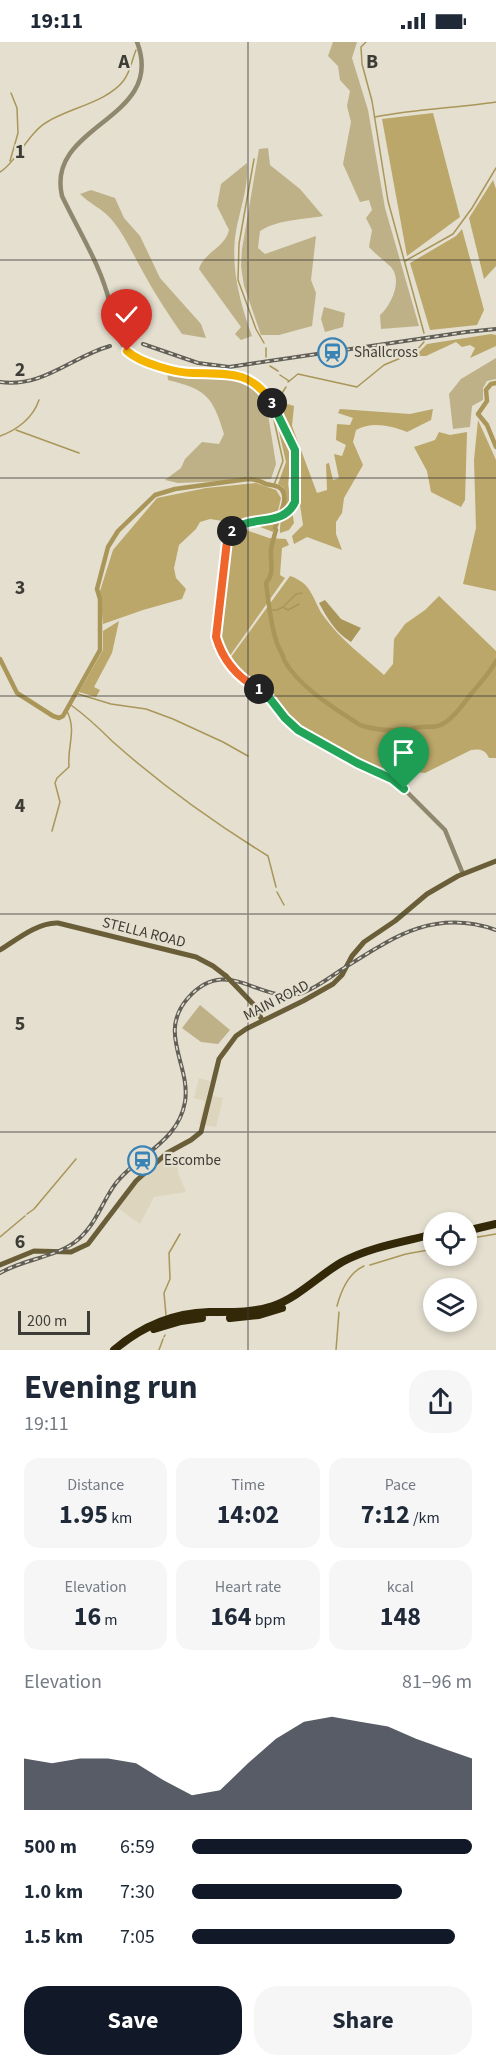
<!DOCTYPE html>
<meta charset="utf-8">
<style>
body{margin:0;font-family:"Source Sans 3",sans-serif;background:#f6f6f7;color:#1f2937;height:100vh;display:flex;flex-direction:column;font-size:22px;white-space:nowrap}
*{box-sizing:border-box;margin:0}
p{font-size:20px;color:#747a83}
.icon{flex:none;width:33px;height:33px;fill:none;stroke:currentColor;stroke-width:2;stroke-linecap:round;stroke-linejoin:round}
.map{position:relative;height:1308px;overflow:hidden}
.details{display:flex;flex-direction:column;background:#fff;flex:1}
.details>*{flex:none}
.controls{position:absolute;left:423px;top:1170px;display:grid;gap:12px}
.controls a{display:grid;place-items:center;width:54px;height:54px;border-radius:50%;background:#fff;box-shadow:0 3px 9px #0003;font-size:30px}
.scale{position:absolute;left:18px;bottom:15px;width:72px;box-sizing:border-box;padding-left:6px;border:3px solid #3e3c36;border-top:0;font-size:16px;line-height:21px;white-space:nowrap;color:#3e3c36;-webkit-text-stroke:4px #e4dfcf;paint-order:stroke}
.pin{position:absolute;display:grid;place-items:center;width:51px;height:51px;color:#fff;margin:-62px -26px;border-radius:50% 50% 50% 0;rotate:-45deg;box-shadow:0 0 6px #0007}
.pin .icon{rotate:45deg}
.km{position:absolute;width:30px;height:30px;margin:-15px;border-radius:50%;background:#222;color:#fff;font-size:16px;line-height:30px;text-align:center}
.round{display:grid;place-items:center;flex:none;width:63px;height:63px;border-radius:24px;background:#f6f6f7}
.summary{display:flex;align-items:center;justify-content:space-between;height:102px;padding:0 24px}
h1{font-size:33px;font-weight:700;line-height:45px}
.figures{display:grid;grid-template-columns:repeat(3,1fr);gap:9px;height:102px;padding:6px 24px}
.figures div{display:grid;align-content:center;border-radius:15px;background:#f6f6f7;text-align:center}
.figures b{font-size:26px;font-weight:700}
.figures small{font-size:16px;font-weight:400}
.figures p{font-size:16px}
.chart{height:168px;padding:12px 24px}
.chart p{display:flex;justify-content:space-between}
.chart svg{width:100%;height:108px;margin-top:6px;fill:#111827;opacity:.7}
.primary-button{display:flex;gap:12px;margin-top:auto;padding:12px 24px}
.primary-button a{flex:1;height:69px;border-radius:24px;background:#111827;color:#fff;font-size:24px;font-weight:700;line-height:69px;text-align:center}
.primary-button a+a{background:#f6f6f7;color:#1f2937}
ul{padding:0 24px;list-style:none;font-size:20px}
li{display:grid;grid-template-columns:96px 72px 1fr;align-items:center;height:45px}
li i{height:15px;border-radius:8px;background:#111827}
.status{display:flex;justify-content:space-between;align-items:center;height:42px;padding:0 30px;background:#fff;direction:ltr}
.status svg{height:16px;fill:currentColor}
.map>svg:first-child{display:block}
.built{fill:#ddd5be}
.green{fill:#beb187}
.forest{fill:#bba76a}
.water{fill:#a99658}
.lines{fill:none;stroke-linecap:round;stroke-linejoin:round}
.stream{stroke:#a99658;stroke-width:1.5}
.river{stroke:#a99658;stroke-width:4.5}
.tertiary{stroke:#90886e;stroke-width:4.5}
.secondary{stroke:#6a5e38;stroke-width:5}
.motorway{stroke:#332908;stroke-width:8}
.rail-casing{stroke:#615f57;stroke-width:4}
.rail{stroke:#e4dfcf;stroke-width:1.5;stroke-dasharray:4.5;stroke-linecap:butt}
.secondary-bridge{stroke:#6a5e38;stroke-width:5}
.split-1-casing{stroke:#fff;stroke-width:12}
.split-2-casing{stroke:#fff;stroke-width:12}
.split-3-casing{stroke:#fff;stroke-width:12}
.split-4-casing{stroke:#fff;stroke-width:12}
.split-1{stroke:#22a559;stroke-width:8}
.split-2{stroke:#f0652b;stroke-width:8}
.split-3{stroke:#22a559;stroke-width:8}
.split-4{stroke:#f5b400;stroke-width:8}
.grid{fill:none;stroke:#3e3c36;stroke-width:1.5;stroke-opacity:0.55}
.labels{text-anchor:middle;stroke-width:4.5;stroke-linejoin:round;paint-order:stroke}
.poi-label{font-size:15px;fill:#3e3c36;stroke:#e4dfcf;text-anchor:start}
.street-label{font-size:15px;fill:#3e3c36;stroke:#e4dfcf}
.grid-label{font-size:20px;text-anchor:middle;font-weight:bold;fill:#3e3c36;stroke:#e4dfcf;stroke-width:4.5;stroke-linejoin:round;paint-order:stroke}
</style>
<div class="status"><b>19:11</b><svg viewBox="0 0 49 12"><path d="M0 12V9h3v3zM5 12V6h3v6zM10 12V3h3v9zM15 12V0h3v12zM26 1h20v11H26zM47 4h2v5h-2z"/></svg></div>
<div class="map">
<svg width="496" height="1308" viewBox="0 0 496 1308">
<rect width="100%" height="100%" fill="#e4dfcf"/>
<g class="built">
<polygon points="199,1036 210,1039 207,1053 223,1056 216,1085 199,1082 205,1059 194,1056"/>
<polygon points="172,1111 178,1116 178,1131 186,1150 154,1155 140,1182 118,1166 139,1139 167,1112"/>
</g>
<g class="green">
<path d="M333,0H357L352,16L368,68L385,166L419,284L381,287L380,273C391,263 403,239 391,225C384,218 375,212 369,205L372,188L366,176L372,168L369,158L360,160L343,122L351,80L347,64L350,49L340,38L338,24L328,14Z"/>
<path d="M268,106L270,123L300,147L323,174C302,178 279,177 260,189L258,206L265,212L316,194L311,238L316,251L312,284L279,293H261L244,244L241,224L242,207L259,107Z"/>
<path d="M247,121C249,144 240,167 236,189C230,225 240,261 252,294L241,298L235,292L241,285L199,227C204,210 225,206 229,188L217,164L221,142Z"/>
<path d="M91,148L115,156L124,176L140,194L160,236L201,282L206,296L182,292C168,272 155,252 143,230C133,212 125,194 112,178C103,167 90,162 80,152Z"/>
<polygon points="324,265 345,271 343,285 325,290 321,277"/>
<polygon points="496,316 496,337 487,339 483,346 483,358 472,364 470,385 453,387 449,352 461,337"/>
<path d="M167,329L188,337H236L258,349L266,360L276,422L271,437L178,441L165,438L181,426L185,417L202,400L219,402L224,392C213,355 206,347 168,338Z"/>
<polygon points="200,963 230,988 218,1002 201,1000 182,986"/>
</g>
<g class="forest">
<polygon points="433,71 460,175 407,214 382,77"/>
<polygon points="493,138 496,147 496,224 484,237 469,176"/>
<polygon points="462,187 484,268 477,283 430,288 410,221 456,194"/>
<polygon points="491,292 496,293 496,304 470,316 475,306 470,303 462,305 456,300 426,314 415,314 427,302"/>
<path d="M281,360L294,364L292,384L317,451L327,448L326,422L329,421L333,438L339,436L334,412L342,414L346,403L336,398L337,382L350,383L353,376L338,371L340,367L410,372L433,367L431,378L407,390C391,384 372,379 356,388L353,400L363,423L344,456L342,471L336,480V492L342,508L307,495L294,502L292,494L303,483L295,429L297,406L277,365Z"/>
<path d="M276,377L292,407L288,442L294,481L289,488L280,491C279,472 290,465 283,445L278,442L286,420Z"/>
<polygon points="478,378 496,418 496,549 463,542 476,486 474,418"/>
<polygon points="467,390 465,458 461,465 431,450 427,429 414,405 435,398 439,390 450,393"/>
<polygon points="256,441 276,448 281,456 273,490 243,478 229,480 210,477 200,480 196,487 179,503 174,526 176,536 186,547 182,557 143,568 103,582 100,549 113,508 157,456 206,446"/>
<polygon points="240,486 269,496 286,497 289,503 282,506 280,533 285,536 229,615 221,600 219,591 230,505 233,492"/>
<path d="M290,534C314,542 312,559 325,576C341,598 364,615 384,633L393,622L394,597L405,582L425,568L439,554L496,609V716H489C485,707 479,707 471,708L425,731L382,726V729L304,688L289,675L273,654L241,634L231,615Z"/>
<polygon points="119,579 112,611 94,645 100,648 96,655 79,650 103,608 103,589"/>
</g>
<path class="water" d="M325,558L341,577L361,586L351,600C336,591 327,576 319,561Z"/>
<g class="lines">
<g class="stream">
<polyline points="366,0 361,5 362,22 372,59 388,159 424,291"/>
<path d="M375,75C415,67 456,66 496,60"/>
<polyline points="254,117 239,202 238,238 256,287 264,301"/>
<polyline points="10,119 18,91 17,66 11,51"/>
<path d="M0,130C16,121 28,91 47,80C69,66 108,60 124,38C130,30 132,18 136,8"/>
<polyline points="405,219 453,192 472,166 496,126"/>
<polyline points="266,315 266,306"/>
<polyline points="270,324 278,329"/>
<polyline points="280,333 289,339"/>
<polyline points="288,340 298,332 357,345 384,323 415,310 424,300"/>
<polyline points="275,362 286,345"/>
<polyline points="271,364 283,419 274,443"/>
<polyline points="16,388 79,411"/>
<path d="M0,394C17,388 33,376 39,358"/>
<polyline points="284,564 296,552 302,551"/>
<polyline points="269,568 277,568 283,565 288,568 299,562"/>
<polyline points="75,651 111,662 146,667 173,677 223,700 248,714"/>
<path d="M71,663C86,674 99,686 112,699C160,742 213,780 268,814L276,845"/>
<path d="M52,789L60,760L55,741L57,736L69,725C67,703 77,690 67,669"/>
<polyline points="277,850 284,863"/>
<polyline points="27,1172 34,1167 76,1117"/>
<polyline points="0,1195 25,1174"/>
<polyline points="466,1197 496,1192"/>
<polyline points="370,1223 406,1212 434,1207"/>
<path d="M337,1264C341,1249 348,1231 364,1224"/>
<polyline points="166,1273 164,1251 170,1237 169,1211 180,1192"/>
<polyline points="164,1295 165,1293"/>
<polyline points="159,1308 163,1297"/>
<polyline points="336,1308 339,1270"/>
</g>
<g class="river">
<polyline points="496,341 491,342 486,348 487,359 478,372 487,383 496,405"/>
<path d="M0,617L17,651L53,674L59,676L63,674L100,608V557L97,547L108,505L118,489L155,453L175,447L248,437C256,437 259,439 266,442C270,443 276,443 280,446C291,455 278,475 275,486L276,488C274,495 272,501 271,508C270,521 275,531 266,541C269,561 270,582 277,601C279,608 283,611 284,618C300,646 333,665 360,683C375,688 395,689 411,687C414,686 417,685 420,685C431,684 435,687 446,680C457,672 463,662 471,652C480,641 489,632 496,619"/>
</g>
<path class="tertiary" d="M137,0C167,78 45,82 62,154C79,190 101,223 110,262C114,278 115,296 127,308C139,321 177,331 194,331C215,331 239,328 256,342C271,353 278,374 288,391C291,396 294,401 295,407C296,412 296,459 294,462C284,489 244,470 229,493L216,590L218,601L233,627L243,638L267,653L299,688L357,721L392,737L404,747L445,788L463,832"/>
<g class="secondary">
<path d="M0,908C16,898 38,880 58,881L196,915L213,924L226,934"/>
<polyline points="232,940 254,963 262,978"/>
<polyline points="0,1223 34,1209 71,1210 88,1202 136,1139 167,1111 191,1098 201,1090 219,1017 236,994 246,987 303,959 333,942 342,933 352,914 364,900 395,879 427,852 458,834 496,819"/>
</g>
<g class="motorway">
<polyline points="466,1189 496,1182"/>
<polyline points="230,1276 259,1273 282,1266"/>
<polyline points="154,1287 181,1279 202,1276"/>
<path d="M114,1308C142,1284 172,1271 209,1270C230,1270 252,1271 273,1264C299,1255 318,1234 342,1220C370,1205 403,1200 434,1192"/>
</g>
<defs>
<g id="rail">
<polyline points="143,302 198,321 229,325 466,290 496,287"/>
<path d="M0,340C43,346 71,315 110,304"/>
<path d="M0,1231C24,1217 53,1216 75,1200C96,1184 101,1161 116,1141C139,1112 178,1100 185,1060C191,1023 157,991 188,956C228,911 260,964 302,951C316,946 329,936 341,928C392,896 433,866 496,888"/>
</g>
</defs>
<use href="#rail" class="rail-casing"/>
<use href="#rail" class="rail"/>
<polyline class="secondary-bridge" points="226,934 232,940"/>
</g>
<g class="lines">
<defs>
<polyline id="split-1" points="259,647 271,658 285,676 298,688 357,721 392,737 404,747"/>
<path id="split-2" d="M232,489L227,499L216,595C223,619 238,636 259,647"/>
<path id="split-3" d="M232,489C250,472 283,486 295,460V408L272,361"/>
<path id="split-4" d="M127,309C140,321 176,331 193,331C228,332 251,328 272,361"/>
</defs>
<use href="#split-1" class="split-1-casing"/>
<use href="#split-2" class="split-2-casing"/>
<use href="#split-3" class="split-3-casing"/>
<use href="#split-4" class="split-4-casing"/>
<use href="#split-1" class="split-1"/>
<use href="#split-2" class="split-2"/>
<use href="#split-3" class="split-3"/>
<use href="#split-4" class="split-4"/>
</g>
<path class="grid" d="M248,0V1308M0,218H496M0,436H496M0,654H496M0,872H496M0,1090H496"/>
<defs>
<symbol id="station-ring" viewBox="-11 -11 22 22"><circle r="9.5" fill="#e4dfcf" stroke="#3983b7" stroke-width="1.5"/><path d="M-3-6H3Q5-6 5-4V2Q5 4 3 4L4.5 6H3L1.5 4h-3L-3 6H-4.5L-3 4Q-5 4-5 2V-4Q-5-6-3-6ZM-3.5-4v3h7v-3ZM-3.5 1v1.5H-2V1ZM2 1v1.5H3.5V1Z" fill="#3983b7"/></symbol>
</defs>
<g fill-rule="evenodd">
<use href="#station-ring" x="316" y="294" width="33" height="33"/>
<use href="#station-ring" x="126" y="1102" width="33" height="33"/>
</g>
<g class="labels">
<g class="poi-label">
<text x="354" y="315">Shallcross</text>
<text x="164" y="1123">Escombe</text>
</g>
<g class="street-label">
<text transform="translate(144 890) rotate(14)" y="5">STELLA ROAD</text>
<text transform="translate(276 958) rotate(-27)" y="5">MAIN ROAD</text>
</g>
</g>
<g class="grid-label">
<text x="124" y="26">A</text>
<text x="372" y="26">B</text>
<text x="20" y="116">1</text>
<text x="20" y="334">2</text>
<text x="20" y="552">3</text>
<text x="20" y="770">4</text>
<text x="20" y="988">5</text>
<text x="20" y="1206">6</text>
</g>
</svg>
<div class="controls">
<a><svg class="icon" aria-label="locate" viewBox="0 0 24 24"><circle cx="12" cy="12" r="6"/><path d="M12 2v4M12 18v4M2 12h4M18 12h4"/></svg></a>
<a><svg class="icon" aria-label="layers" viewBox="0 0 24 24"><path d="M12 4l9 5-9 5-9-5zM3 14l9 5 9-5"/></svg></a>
</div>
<div class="scale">200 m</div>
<div class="pin" style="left:404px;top:747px;background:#1e9e55"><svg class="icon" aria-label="arrive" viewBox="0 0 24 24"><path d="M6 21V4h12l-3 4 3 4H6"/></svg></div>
<div class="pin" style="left:127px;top:309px;background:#d93025"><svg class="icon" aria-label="check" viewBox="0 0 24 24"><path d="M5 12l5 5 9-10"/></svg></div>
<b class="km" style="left:259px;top:647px">1</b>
<b class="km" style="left:232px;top:489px">2</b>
<b class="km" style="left:272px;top:361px">3</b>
</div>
<section class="details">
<div class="summary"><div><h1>Evening run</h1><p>19:11</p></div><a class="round"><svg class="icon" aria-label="share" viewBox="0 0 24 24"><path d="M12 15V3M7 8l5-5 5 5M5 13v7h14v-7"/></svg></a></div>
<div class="figures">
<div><p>Distance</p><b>1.95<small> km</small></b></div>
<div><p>Time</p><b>14:02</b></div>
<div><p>Pace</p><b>7:12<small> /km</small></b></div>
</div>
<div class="figures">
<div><p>Elevation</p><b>16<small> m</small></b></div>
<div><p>Heart rate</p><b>164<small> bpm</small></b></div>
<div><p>kcal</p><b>148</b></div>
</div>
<div class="chart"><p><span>Elevation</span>81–96 m</p>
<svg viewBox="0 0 160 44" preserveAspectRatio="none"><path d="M0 44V23L10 25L20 23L30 23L40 25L50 32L60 38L70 36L80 25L90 15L100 8L110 6L120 8L130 10L140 15L150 19L160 23V44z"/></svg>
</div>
<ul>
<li><b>500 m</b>6:59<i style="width:100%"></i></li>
<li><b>1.0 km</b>7:30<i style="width:75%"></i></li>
<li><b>1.5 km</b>7:05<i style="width:94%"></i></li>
</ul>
<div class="primary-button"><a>Save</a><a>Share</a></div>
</section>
